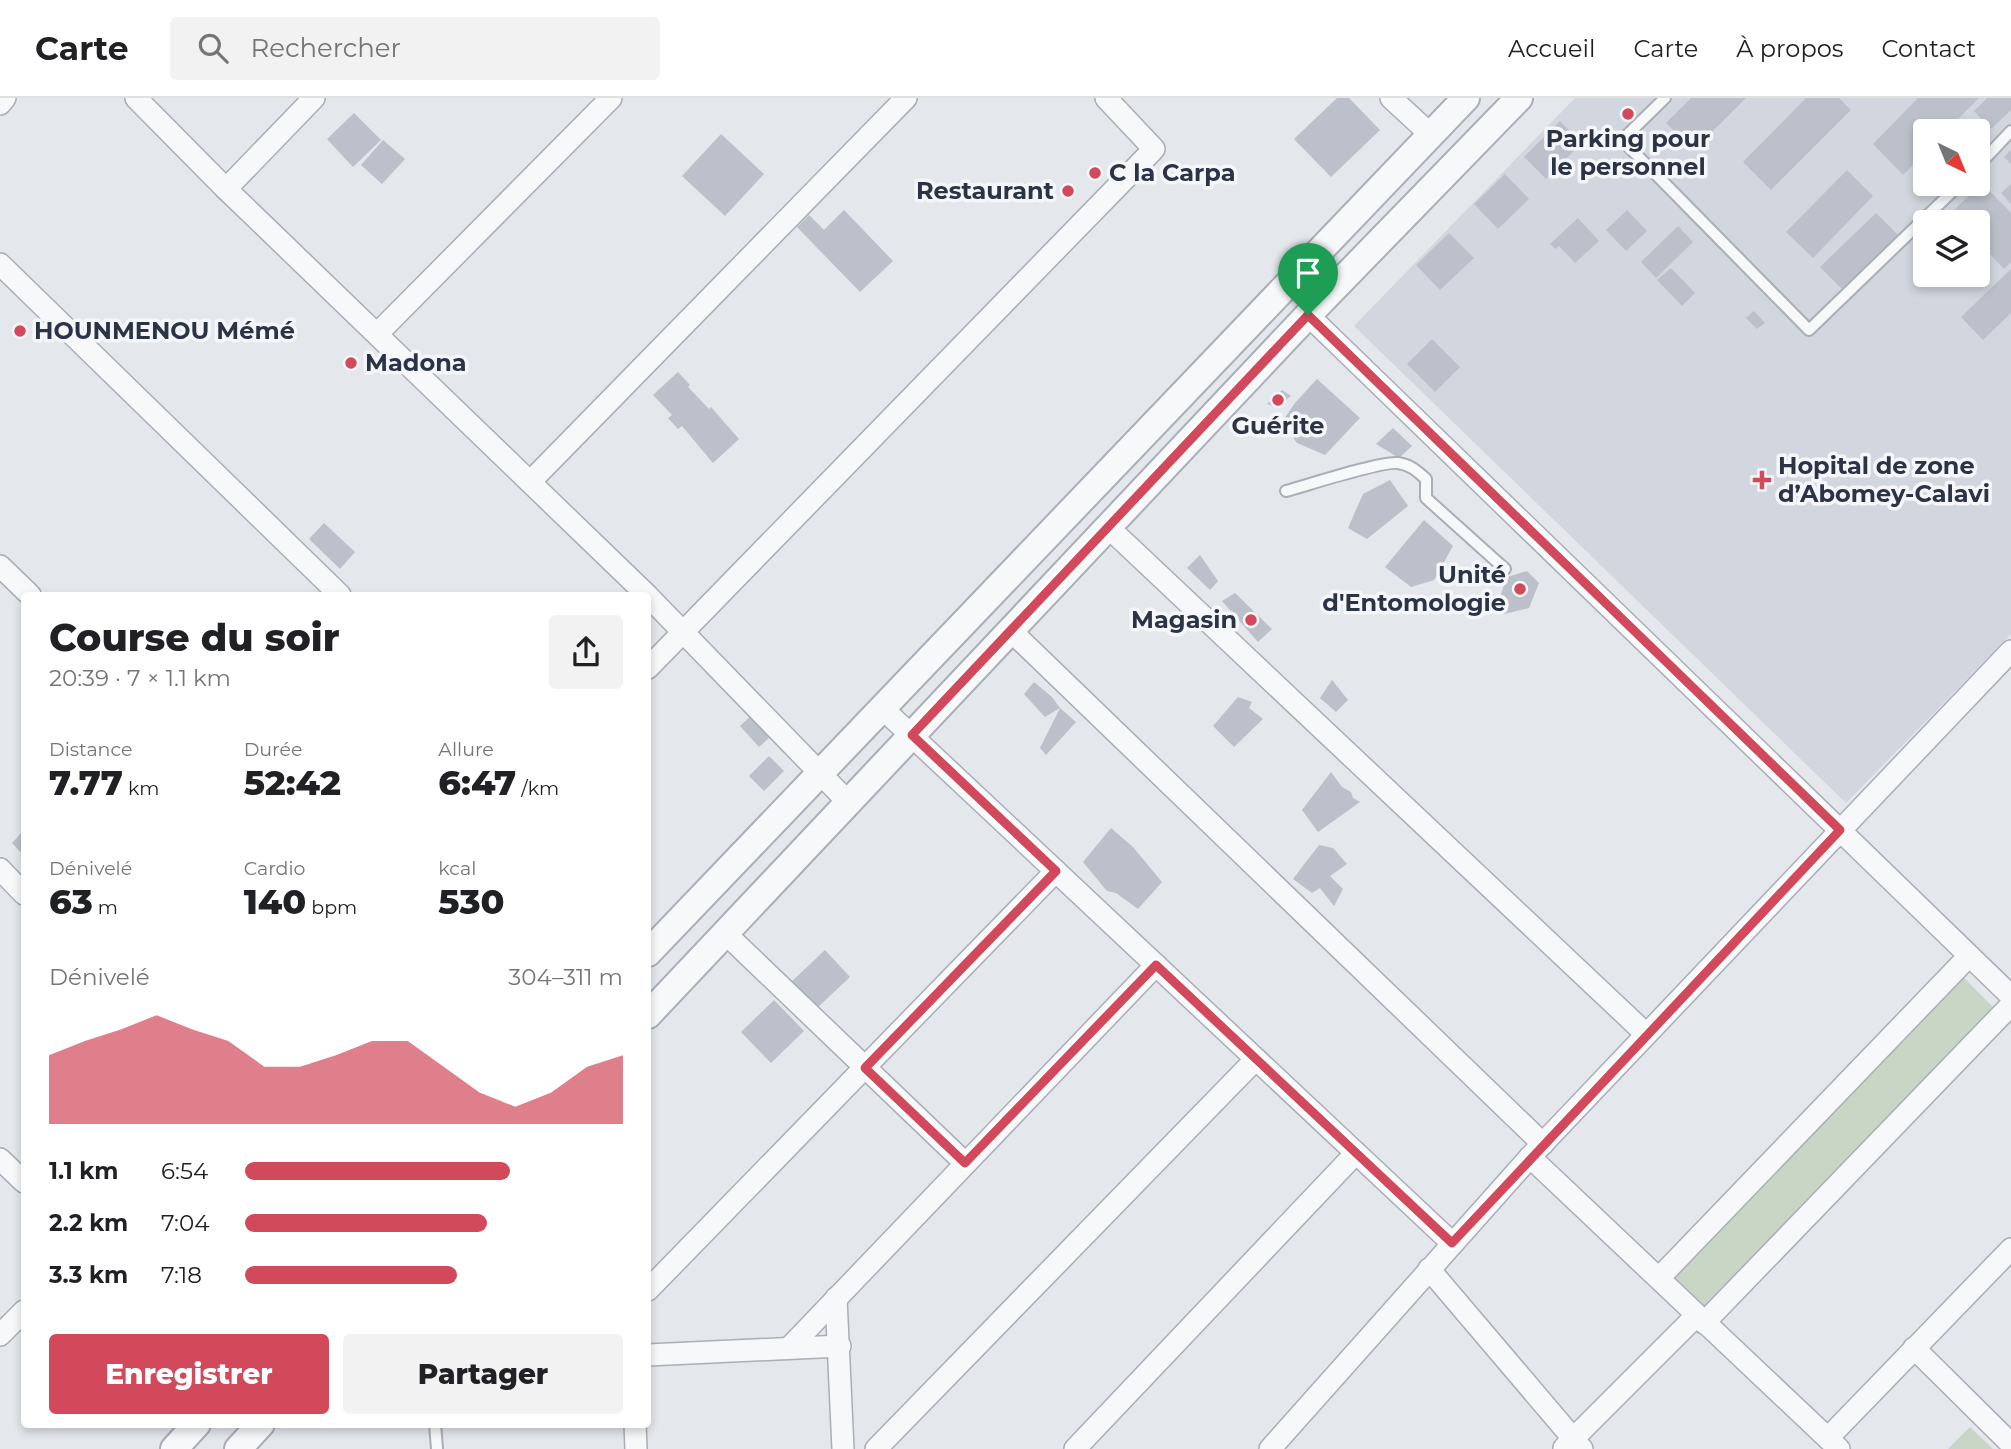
<!DOCTYPE html>
<html lang="fr">
<meta charset="utf-8">
<style>
body{margin:0;font-family:Montserrat,sans-serif;background:#f2f2f2;color:#202124;height:100vh;display:flex;flex-direction:column;font-size:26px;white-space:nowrap}
*{box-sizing:border-box;margin:0}
p{font-size:23px;color:#757577}
.icon{flex:none;width:38px;height:38px;fill:none;stroke:currentColor;stroke-width:2;stroke-linecap:round;stroke-linejoin:round}
.map{position:relative;flex:1;overflow:hidden}
.details{position:absolute;left:21px;top:494px;width:630px;height:836px;display:flex;flex-direction:column;background:#fff;border-radius:7px;box-shadow:0 4px 10px #0003}
.details>*{flex:none}
.needle{width:46px;rotate:137deg}
.fabs{position:absolute;left:1913px;top:21px;display:grid;gap:14px}
.fabs a{display:grid;place-items:center;width:77px;height:77px;border-radius:7px;background:#fff;box-shadow:0 4px 10px #0003;font-size:35px}
.pin{position:absolute;display:grid;place-items:center;width:60px;height:60px;color:#fff;margin:-72px -30px;border-radius:50% 50% 50% 0;rotate:-45deg;box-shadow:0 0 7px #0007}
.pin .icon{rotate:45deg}
.round{display:grid;place-items:center;flex:none;width:74px;height:74px;border-radius:7px;background:#f2f2f2}
.overview{display:flex;align-items:center;justify-content:space-between;height:119px;padding:0 28px}
h1{font-size:38px;font-weight:800;line-height:52px}
.figures{display:grid;grid-template-columns:repeat(3,1fr);gap:10px;height:119px;padding:7px 28px}
.figures div{display:grid;align-content:center}
.figures b{font-size:35px;font-weight:800}
.figures small{font-size:19px;font-weight:400}
.figures p{font-size:19px}
.chart{height:196px;padding:14px 28px}
.chart p{display:flex;justify-content:space-between}
.chart svg{width:100%;height:126px;margin-top:7px;fill:#d1495b;opacity:.7}
.primary-button{display:flex;gap:14px;margin-top:auto;padding:14px 28px}
.primary-button a{flex:1;height:80px;border-radius:7px;background:#d1495b;color:#fff;font-size:28px;font-weight:800;line-height:80px;text-align:center}
.primary-button a+a{background:#f2f2f2;color:#202124}
ul{padding:0 28px;list-style:none;font-size:23px}
li{display:grid;grid-template-columns:112px 84px 1fr;align-items:center;height:52px}
li i{height:18px;border-radius:9px;background:#d1495b}
header{display:flex;align-items:center;gap:42px;box-sizing:border-box;height:98px;padding:0 35px;background:#fff;border-bottom:2px solid #e0e0e0}
header strong{font-size:33px}
nav{display:flex;gap:38px;margin-inline-start:auto;font-size:24px}
.search{width:490px;height:63px;background:#f2f2f2;display:flex;align-items:center;gap:18px;box-sizing:border-box;padding:0 24px;border-radius:7px;color:#757577;font-size:26px}
.map>svg:first-child{display:block}
.built{fill:#d2d6de;fill-rule:evenodd}
.green{fill:#c9d6c5}
.building{fill:#bbc0ca}
.lines{fill:none;stroke-linecap:round;stroke-linejoin:round}
.service-casing{stroke:#a9aeb7;stroke-width:14}
.minor-casing{stroke:#a9aeb7;stroke-width:24}
.tertiary-casing{stroke:#a9aeb7;stroke-width:30}
.service{stroke:#f7f8fa;stroke-width:10}
.minor{stroke:#f7f8fa;stroke-width:21}
.tertiary{stroke:#f7f8fa;stroke-width:26}
.route-casing{stroke:#fff;stroke-width:14}
.route{stroke:#d1495b;stroke-width:9}
.poi-dot{fill:#d1495b;stroke:#f4f6f9;stroke-width:2.5}
.labels{text-anchor:middle;stroke-width:7;stroke-linejoin:round;paint-order:stroke}
.poi-label{font-size:24px;font-weight:bold;fill:#2b3445;stroke:#f4f6f9;text-anchor:start}
</style>
<header>
<strong>Carte</strong>
<div class="search"><svg class="icon" aria-label="search" viewBox="0 0 24 24"><circle cx="10" cy="10" r="6"/><path d="M15 15l6 6"/></svg>Rechercher</div>
<nav><a>Accueil</a><a>Carte</a><a>À propos</a><a>Contact</a></nav>
</header>
<div class="map">
<svg width="2011" height="1351" viewBox="0 0 2011 1351">
<rect width="100%" height="100%" fill="#e4e7ec"/>
<path class="built" d="M1575,0H2011V536L1846,705L1354,228ZM1925,33H1978V86H1925ZM1925,124H1978V177H1925Z"/>
<g class="green">
<polygon points="1961,877 1997,913 1707,1212 1670,1177"/>
<polygon points="1970,1329 1993,1351 1948,1351"/>
</g>
<g class="building">
<polygon points="1337,0 1349,0 1380,32 1331,79 1294,41"/>
<polygon points="1691,0 1746,0 1694,52 1666,25"/>
<polygon points="1806,0 1839,0 1851,12 1771,92 1743,64"/>
<polygon points="1918,0 1979,0 1946,33 1925,33 1925,55 1903,77 1873,46"/>
<polygon points="1987,0 2011,0 2011,12 1991,31 1974,13"/>
<polygon points="354,15 381,42 353,69 327,41"/>
<polygon points="1560,23 1582,45 1546,81 1524,59"/>
<polygon points="721,36 764,76 725,118 682,78"/>
<polygon points="383,42 405,61 382,86 361,67"/>
<polygon points="2011,52 2011,66 2004,59"/>
<polygon points="1847,72 1873,98 1813,160 1786,134"/>
<polygon points="1505,76 1529,101 1498,131 1474,106"/>
<polygon points="1982,85 2011,115 2011,164 2004,171 1978,143 1978,124 1959,124 1951,115"/>
<polygon points="2011,86 2011,106 2001,95"/>
<polygon points="844,112 893,163 860,194 797,129 809,117 824,132"/>
<polygon points="1627,112 1647,133 1626,153 1606,132"/>
<polygon points="1876,115 1900,139 1844,193 1820,169"/>
<polygon points="1578,120 1599,143 1575,165 1559,148 1556,151 1550,146"/>
<polygon points="1678,128 1693,144 1656,180 1641,164"/>
<polygon points="1449,135 1474,160 1440,192 1416,167"/>
<polygon points="1671,170 1695,195 1682,208 1657,182"/>
<polygon points="2011,171 2011,215 1983,242 1961,219"/>
<polygon points="1754,213 1765,225 1757,231 1746,220"/>
<polygon points="1432,241 1460,269 1435,294 1407,266"/>
<polygon points="678,274 690,287 688,289 709,311 711,309 739,341 713,365 682,328 678,331 668,320 672,317 653,297"/>
<polygon points="1317,281 1360,320 1325,357 1297,345 1282,324 1295,305"/>
<polygon points="1282,292 1291,298 1276,309 1267,306"/>
<polygon points="1393,330 1412,348 1399,360 1376,346"/>
<polygon points="1390,382 1408,408 1367,441 1348,430 1363,396"/>
<polygon points="1424,422 1453,448 1434,482 1411,489 1385,469"/>
<polygon points="324,425 355,454 340,471 309,441"/>
<polygon points="1200,457 1218,483 1210,492 1187,470"/>
<polygon points="1527,473 1539,485 1529,510 1504,516 1501,496 1507,479"/>
<polygon points="1235,495 1272,531 1258,544 1222,503"/>
<polygon points="1332,582 1348,602 1336,614 1320,600"/>
<polygon points="1034,584 1052,599 1060,610 1045,619 1024,596"/>
<polygon points="1238,599 1252,604 1249,610 1263,621 1234,649 1213,628"/>
<polygon points="1060,610 1076,624 1046,657 1040,650"/>
<polygon points="751,618 770,639 759,649 740,628"/>
<polygon points="769,658 784,673 764,693 749,678"/>
<polygon points="1331,674 1342,689 1351,694 1353,700 1360,704 1318,734 1302,712"/>
<polygon points="1111,730 1133,749 1162,784 1138,811 1116,795 1107,793 1083,764"/>
<polygon points="24,732 24,758 12,745"/>
<polygon points="1319,747 1333,750 1347,766 1330,778 1343,791 1334,808 1320,790 1312,795 1293,781"/>
<polygon points="825,852 850,879 815,912 790,885"/>
<polygon points="774,902 804,933 771,965 741,934"/>
</g>
<g class="lines">
<defs>
<g id="service">
<polyline points="1665,0 1625,39 1625,45 1809,232 1960,86"/>
<polyline points="1978,68 2011,33"/>
<path d="M1286,393C1308,387 1381,363 1398,365C1411,367 1417,373 1426,381V400L1505,471"/>
<polyline points="435,1326 437,1351"/>
</g>
<g id="minor">
<polyline points="136,0 226,91 647,497"/>
<polyline points="1391,0 1431,37"/>
<polyline points="0,6 5,0"/>
<polyline points="226,91 314,0"/>
<polyline points="0,166 340,497"/>
<polyline points="1308,217 2011,898"/>
<polyline points="378,235 611,0"/>
<polyline points="530,384 906,0"/>
<polyline points="1108,429 1646,936"/>
<polyline points="0,468 30,497"/>
<polyline points="648,498 848,704"/>
<polyline points="1010,532 1543,1046"/>
<polyline points="648,570 1154,51 1106,0"/>
<polyline points="882,610 1452,1145"/>
<polyline points="0,771 24,796"/>
<polyline points="725,835 965,1065"/>
<polyline points="1530,1059 1839,1351"/>
<polyline points="0,1061 24,1084"/>
<polyline points="1429,1171 1582,1351"/>
<polyline points="1659,1180 1969,858"/>
<polyline points="648,1192 1056,773"/>
<polyline points="836,1200 843,1351"/>
<polyline points="1704,1225 2011,907"/>
<polyline points="0,1237 24,1213"/>
<polyline points="790,1249 1156,867"/>
<polyline points="1914,1250 2011,1346"/>
<polyline points="648,1257 840,1248"/>
<polyline points="635,1326 636,1351"/>
<polyline points="1828,1340 2011,1151"/>
<polyline points="1564,1350 1696,1218"/>
<polyline points="876,1351 1256,961"/>
<polyline points="1075,1351 1356,1055"/>
<polyline points="1270,1351 1530,1059 2011,553"/>
</g>
<g id="tertiary">
<polyline points="648,855 1466,0"/>
<polyline points="648,917 1308,217 1519,0"/>
<polyline points="174,1351 197,1326"/>
<polyline points="238,1351 261,1326"/>
</g>
</defs>
<use href="#service" class="service-casing"/>
<use href="#minor" class="minor-casing"/>
<use href="#tertiary" class="tertiary-casing"/>
<use href="#service" class="service"/>
<use href="#minor" class="minor"/>
<use href="#tertiary" class="tertiary"/>
</g>
<g class="lines">
<defs>
<polygon id="route" points="1308,217 1840,732 1452,1145 1156,867 965,1065 865,970 1056,773 912,637"/>
</defs>
<use href="#route" class="route-casing"/>
<use href="#route" class="route"/>
</g>
<g class="poi-dot">
<circle cx="1628" cy="16" r="7"/>
<circle cx="1095" cy="75" r="7"/>
<circle cx="1068" cy="93" r="7"/>
<circle cx="20" cy="233" r="7"/>
<circle cx="351" cy="265" r="7"/>
<circle cx="1278" cy="302" r="7"/>
<path d="M1758.5 371.5h7v7h7v7h-7v7h-7v-7h-7v-7h7z"/>
<circle cx="1520" cy="491" r="7"/>
<circle cx="1251" cy="522" r="7"/>
</g>
<g class="labels">
<g class="poi-label">
<text x="1628" y="49" text-anchor="middle">Parking pour<tspan x="1628" dy="28">le personnel</tspan></text>
<text x="1109" y="83">C la Carpa</text>
<text x="1054" y="101" text-anchor="end">Restaurant</text>
<text x="34" y="241">HOUNMENOU Mémé</text>
<text x="365" y="273">Madona</text>
<text x="1278" y="336" text-anchor="middle">Guérite</text>
<text x="1778" y="376">Hopital de zone<tspan x="1778" dy="28">d’Abomey-Calavi</tspan></text>
<text x="1506" y="485" text-anchor="end">Unité<tspan x="1506" dy="28">d'Entomologie</tspan></text>
<text x="1237" y="530" text-anchor="end">Magasin</text>
</g>
</g>
</svg>
<div class="fabs">
<a><svg class="needle" viewBox="-14 -14 28 28"><path d="M0-13l5 13h-10z" fill="#e53935"/><path d="M0 13l5-13h-10z" fill="#757577"/></svg></a>
<a><svg class="icon" aria-label="layers" viewBox="0 0 24 24"><path d="M12 4l9 5-9 5-9-5zM3 14l9 5 9-5"/></svg></a>
</div>
<div class="pin" style="left:1308px;top:217px;background:#1e9e55"><svg class="icon" aria-label="arrive" viewBox="0 0 24 24"><path d="M6 21V4h12l-3 4 3 4H6"/></svg></div>
<section class="details">
<div class="overview"><div><h1>Course du soir</h1><p>20:39 · 7 × 1.1 km</p></div><a class="round"><svg class="icon" aria-label="share" viewBox="0 0 24 24"><path d="M12 15V3M7 8l5-5 5 5M5 13v7h14v-7"/></svg></a></div>
<div class="figures">
<div><p>Distance</p><b>7.77<small> km</small></b></div>
<div><p>Durée</p><b>52:42</b></div>
<div><p>Allure</p><b>6:47<small> /km</small></b></div>
</div>
<div class="figures">
<div><p>Dénivelé</p><b>63<small> m</small></b></div>
<div><p>Cardio</p><b>140<small> bpm</small></b></div>
<div><p>kcal</p><b>530</b></div>
</div>
<div class="chart"><p><span>Dénivelé</span>304–311 m</p>
<svg viewBox="0 0 160 44" preserveAspectRatio="none"><path d="M0 44V20L10 15L20 11L30 6L40 11L50 15L60 24L70 24L80 20L90 15L100 15L110 24L120 33L130 38L140 33L150 24L160 20V44z"/></svg>
</div>
<ul>
<li><b>1.1 km</b>6:54<i style="width:70%"></i></li>
<li><b>2.2 km</b>7:04<i style="width:64%"></i></li>
<li><b>3.3 km</b>7:18<i style="width:56%"></i></li>
</ul>
<div class="primary-button"><a>Enregistrer</a><a>Partager</a></div>
</section>
</div>
